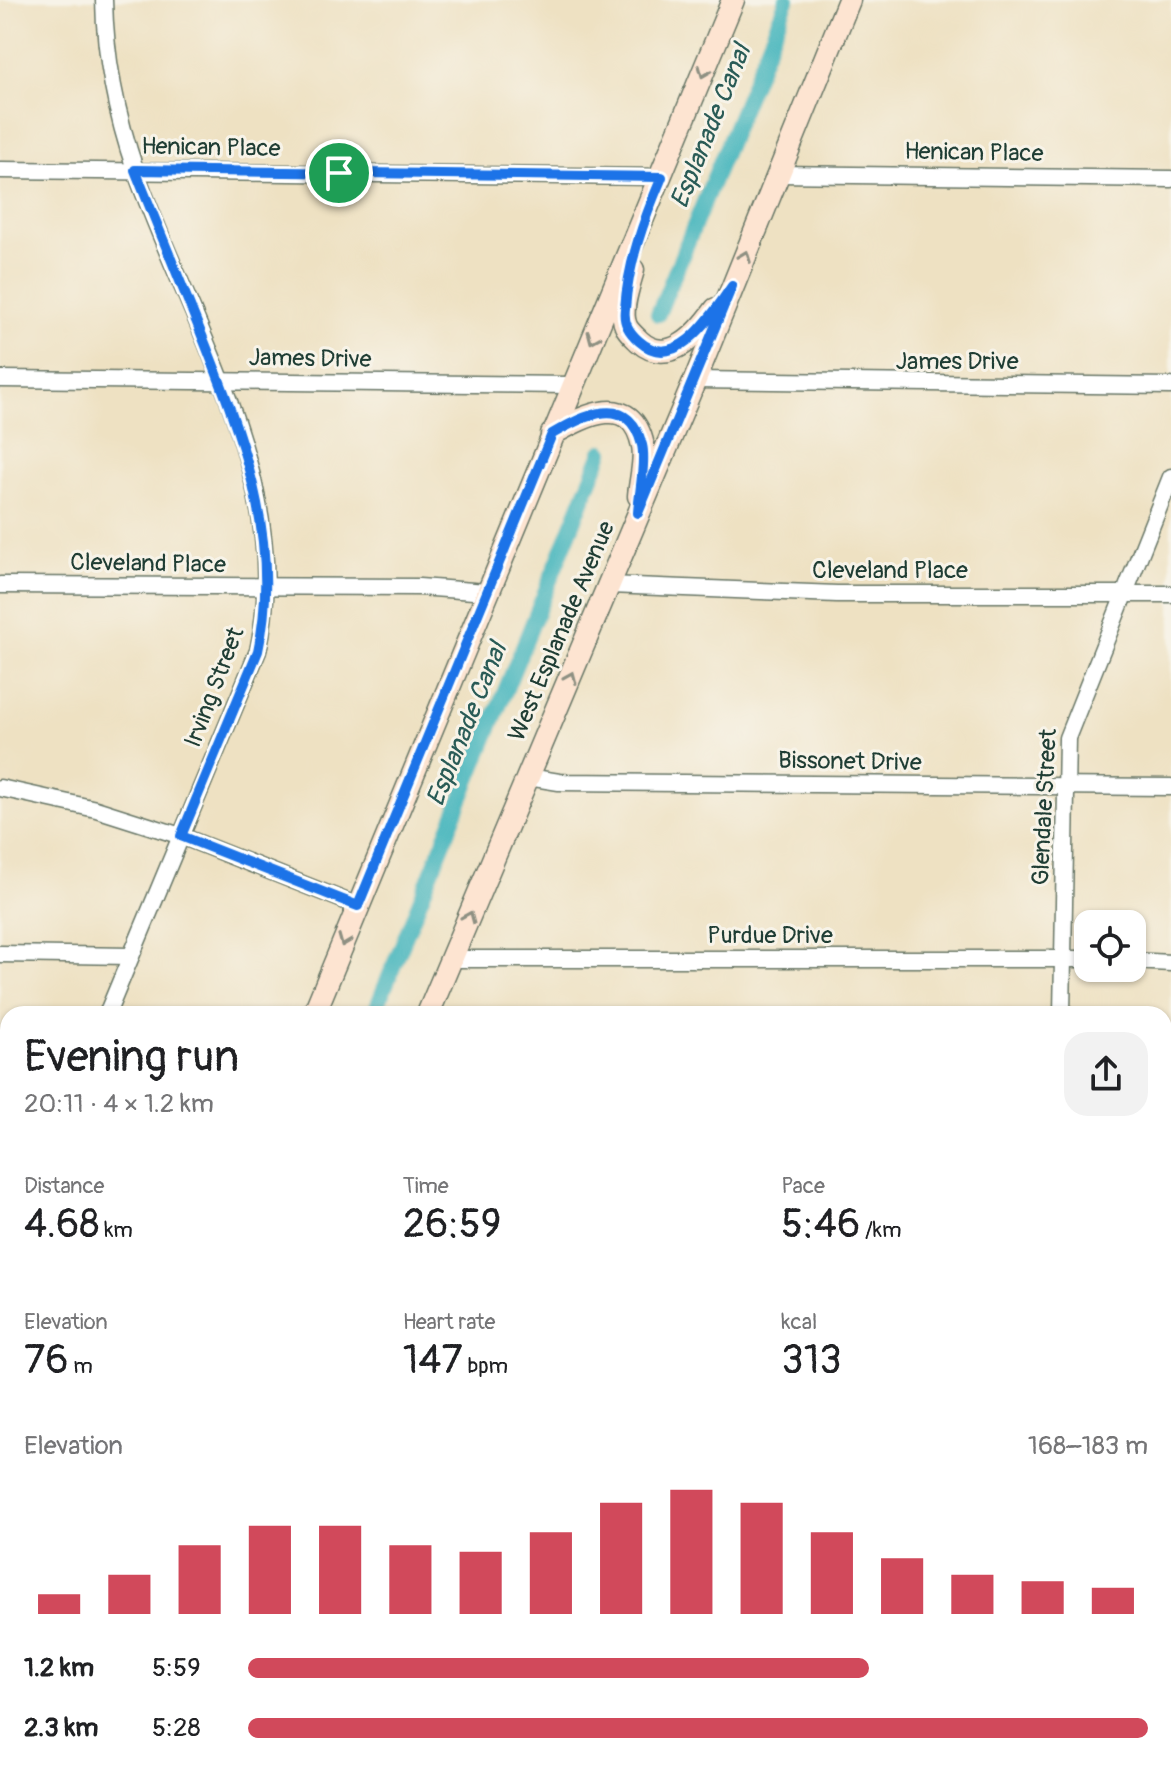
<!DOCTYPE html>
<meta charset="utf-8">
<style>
body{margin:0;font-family:Pangolin,sans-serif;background:#f2f2f2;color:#202124;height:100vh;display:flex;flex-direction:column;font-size:30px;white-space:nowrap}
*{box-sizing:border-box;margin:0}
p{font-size:26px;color:#757577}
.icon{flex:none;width:44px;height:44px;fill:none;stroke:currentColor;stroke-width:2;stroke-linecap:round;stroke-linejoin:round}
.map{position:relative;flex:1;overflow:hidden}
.details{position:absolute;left:0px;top:1006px;width:1172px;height:770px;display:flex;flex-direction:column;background:#fff;border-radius:24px 24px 0 0;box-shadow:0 2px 6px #0004}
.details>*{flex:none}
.fabs{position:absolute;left:1074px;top:910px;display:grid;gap:16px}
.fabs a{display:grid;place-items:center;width:72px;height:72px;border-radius:16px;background:#fff;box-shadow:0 2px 6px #0004;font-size:40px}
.pin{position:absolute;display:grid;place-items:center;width:68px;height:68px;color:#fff;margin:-34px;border:4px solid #fff;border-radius:50%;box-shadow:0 2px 8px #0007}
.round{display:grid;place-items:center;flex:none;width:84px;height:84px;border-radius:24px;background:#f2f2f2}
.headline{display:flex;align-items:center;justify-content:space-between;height:136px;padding:0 24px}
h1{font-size:44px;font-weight:600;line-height:60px}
.figures{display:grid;grid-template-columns:repeat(3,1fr);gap:12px;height:136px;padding:8px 24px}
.figures div{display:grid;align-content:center}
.figures b{font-size:40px;font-weight:600}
.figures small{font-size:22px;font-weight:400}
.figures p{font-size:22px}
.chart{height:224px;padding:16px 24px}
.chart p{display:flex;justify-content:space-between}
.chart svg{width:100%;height:144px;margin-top:8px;stroke:#d1495b;stroke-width:6}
ul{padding:0 24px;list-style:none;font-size:26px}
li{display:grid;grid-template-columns:128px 96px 1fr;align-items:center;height:60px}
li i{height:20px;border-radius:10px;background:#d1495b}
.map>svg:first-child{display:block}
.water{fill:#46b6bd;stroke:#327a78;stroke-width:2}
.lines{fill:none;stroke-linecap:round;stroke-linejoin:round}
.canal{stroke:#46b6bd;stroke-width:16}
.street-casing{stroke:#677666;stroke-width:19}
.secondary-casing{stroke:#677666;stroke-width:25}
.street{stroke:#fff;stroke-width:16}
.secondary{stroke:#fde4d1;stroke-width:22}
.oneway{stroke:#8e9082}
.route-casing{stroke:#fff;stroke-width:16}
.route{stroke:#1a73e8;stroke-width:10}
.labels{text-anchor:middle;stroke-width:6;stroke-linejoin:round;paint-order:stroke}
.street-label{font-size:24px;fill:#1f3d34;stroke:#f7f3e8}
.water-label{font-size:26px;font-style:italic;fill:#295b56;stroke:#f7f3e8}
</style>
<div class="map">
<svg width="1171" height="1775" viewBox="0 0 1171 1775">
<rect width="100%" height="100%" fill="#f7f3e8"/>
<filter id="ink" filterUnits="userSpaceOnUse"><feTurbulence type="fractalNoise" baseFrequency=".0125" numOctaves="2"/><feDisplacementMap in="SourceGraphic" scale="16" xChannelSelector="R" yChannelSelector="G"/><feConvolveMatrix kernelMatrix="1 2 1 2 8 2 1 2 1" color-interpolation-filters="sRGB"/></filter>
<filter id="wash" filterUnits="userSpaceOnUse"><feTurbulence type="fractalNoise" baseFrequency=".006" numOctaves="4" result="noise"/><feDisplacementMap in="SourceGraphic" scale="32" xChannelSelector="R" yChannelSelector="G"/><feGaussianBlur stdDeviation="1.8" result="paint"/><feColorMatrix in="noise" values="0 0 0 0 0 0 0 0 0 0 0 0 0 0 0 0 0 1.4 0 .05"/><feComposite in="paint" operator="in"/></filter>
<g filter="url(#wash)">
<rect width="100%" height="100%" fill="#eee1c2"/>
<rect class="water" x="0" y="1410" width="8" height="88"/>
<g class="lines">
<g class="canal">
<polyline points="658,314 787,0"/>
<polyline points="374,1014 602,452"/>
<polyline points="43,1775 46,1768"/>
</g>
</g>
</g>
<g filter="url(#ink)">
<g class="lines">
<defs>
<g id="street">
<path d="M104,0C105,58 117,117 136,172C189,322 295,487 258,651L107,1014"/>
<polyline points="0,170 662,177"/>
<polyline points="777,174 1171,179"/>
<polyline points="0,379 572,385"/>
<polyline points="695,380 1171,386"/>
<polyline points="0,585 419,587 487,592"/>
<polyline points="609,585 837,594 1171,594"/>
<polyline points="528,777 559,782 1171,787"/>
<polyline points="0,788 96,809 181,836 358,906"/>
<polyline points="0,954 131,956"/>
<polyline points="451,959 1088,959"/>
<polyline points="1132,961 1171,963"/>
<polyline points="1062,1014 1067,738 1171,477"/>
<polyline points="0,1121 8,1121"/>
<polyline points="1164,1134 1171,1134"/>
<polyline points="0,1267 8,1259"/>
<polyline points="1164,1307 1171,1307"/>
<polyline points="0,1547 8,1547"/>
<polyline points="1164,1618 1171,1618"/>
<polyline points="1164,1703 1171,1680"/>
<polyline points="0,1720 8,1721"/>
<polyline points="192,1775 195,1768"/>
<polyline points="382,1775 385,1768"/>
<polyline points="573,1775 576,1768"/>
<polyline points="760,1775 763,1768"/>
<polyline points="943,1775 946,1768"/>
<polyline points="1135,1775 1137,1768"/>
</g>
<g id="secondary">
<path d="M633,270C629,285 619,311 626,326C628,331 635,337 639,341C669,368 699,333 716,309"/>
<path d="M552,434C583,417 631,389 643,446C646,460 640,481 639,496"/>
<polyline points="314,1014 733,0"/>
<polyline points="428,1014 695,380 849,0"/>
<polyline points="0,1755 8,1735"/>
<polyline points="83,1775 86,1768"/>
</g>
</defs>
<use href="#street" class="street-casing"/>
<use href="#secondary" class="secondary-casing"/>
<use href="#street" class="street"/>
<use href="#secondary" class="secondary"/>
</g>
<defs><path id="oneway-chevron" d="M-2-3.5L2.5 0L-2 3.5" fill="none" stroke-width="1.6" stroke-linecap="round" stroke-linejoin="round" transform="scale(2)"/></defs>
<g class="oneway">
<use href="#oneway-chevron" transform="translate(704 72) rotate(112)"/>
<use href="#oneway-chevron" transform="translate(745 256) rotate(-69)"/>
<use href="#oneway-chevron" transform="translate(593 338) rotate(113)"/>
<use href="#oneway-chevron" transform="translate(571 677) rotate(-67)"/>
<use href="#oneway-chevron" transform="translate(469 917) rotate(-67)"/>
<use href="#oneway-chevron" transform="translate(344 941) rotate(112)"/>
</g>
</g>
<g class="lines" filter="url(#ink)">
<defs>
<path id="route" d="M135,170L662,177C644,219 628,263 625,309C623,323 629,332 639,341C677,375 714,312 732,286L638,513C639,495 646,461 642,445C628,391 584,416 552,434L358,906L181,836L258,651C283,539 240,431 199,328C178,276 157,223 135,170Z"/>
</defs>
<use href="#route" class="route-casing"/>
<use href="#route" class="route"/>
</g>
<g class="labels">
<g class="street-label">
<text transform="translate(211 147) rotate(1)" y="8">Henican Place</text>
<text transform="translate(974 152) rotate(1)" y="8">Henican Place</text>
<text transform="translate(310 358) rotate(1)" y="8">James Drive</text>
<text x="957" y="369">James Drive</text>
<text transform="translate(148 563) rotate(1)" y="8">Cleveland Place</text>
<text x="890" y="578">Cleveland Place</text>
<text transform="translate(561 631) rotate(-67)" y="8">West Esplanade Avenue</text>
<text transform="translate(214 687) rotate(-69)" y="8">Irving Street</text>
<text transform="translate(850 761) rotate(1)" y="8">Bissonet Drive</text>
<text transform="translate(1044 807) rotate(-87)" y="8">Glendale Street</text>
<text x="770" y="943">Purdue Drive</text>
</g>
<g class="water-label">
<text transform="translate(710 126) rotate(-68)" y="9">Esplanade Canal</text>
<text transform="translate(466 724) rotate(-68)" y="9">Esplanade Canal</text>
</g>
</g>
</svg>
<div class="fabs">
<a><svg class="icon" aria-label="locate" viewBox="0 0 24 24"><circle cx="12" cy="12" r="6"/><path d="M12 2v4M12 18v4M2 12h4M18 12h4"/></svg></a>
</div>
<div class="pin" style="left:339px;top:173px;background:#1e9e55"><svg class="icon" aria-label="arrive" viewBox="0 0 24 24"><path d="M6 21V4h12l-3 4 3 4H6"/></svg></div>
<section class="details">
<div class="headline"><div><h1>Evening run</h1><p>20:11 · 4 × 1.2 km</p></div><a class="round"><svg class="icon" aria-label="share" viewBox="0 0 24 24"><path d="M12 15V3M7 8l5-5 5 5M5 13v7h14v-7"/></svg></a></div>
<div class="figures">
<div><p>Distance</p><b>4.68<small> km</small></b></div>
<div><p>Time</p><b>26:59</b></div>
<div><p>Pace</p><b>5:46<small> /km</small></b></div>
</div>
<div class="figures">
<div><p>Elevation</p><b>76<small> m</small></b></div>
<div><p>Heart rate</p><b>147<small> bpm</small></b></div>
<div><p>kcal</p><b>313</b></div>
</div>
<div class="chart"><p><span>Elevation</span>168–183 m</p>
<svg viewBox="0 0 160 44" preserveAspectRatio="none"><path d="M5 44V38M15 44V32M25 44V23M35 44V17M45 44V17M55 44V23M65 44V25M75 44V19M85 44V10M95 44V6M105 44V10M115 44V19M125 44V27M135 44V32M145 44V34M155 44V36"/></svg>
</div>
<ul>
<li><b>1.2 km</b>5:59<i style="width:69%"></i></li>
<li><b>2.3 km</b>5:28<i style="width:100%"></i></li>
</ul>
</section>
</div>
